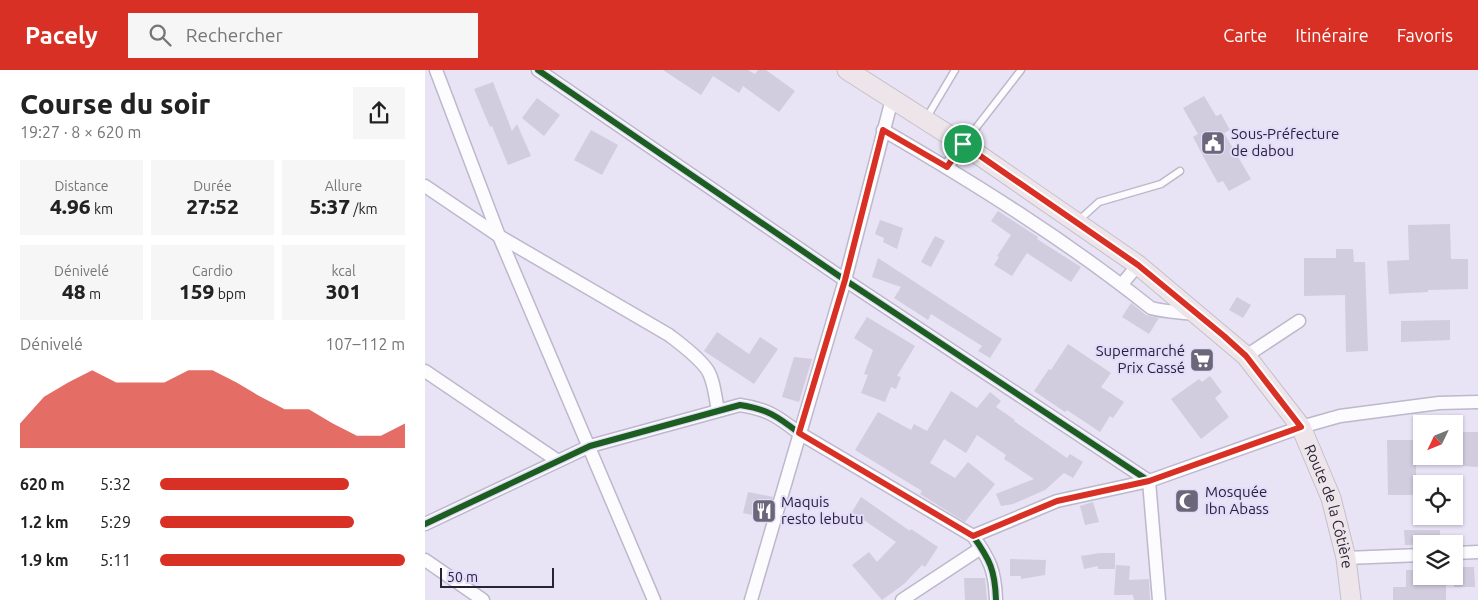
<!DOCTYPE html>
<html lang="fr">
<meta charset="utf-8">
<style>
body{margin:0;font-family:Ubuntu,sans-serif;background:#f6f6f6;color:#222;height:100vh;display:flex;flex-direction:column;font-size:19px;white-space:nowrap}
*{box-sizing:border-box;margin:0}
p{font-size:16px;color:#767676}
.icon{flex:none;width:28px;height:28px;fill:none;stroke:currentColor;stroke-width:2;stroke-linecap:round;stroke-linejoin:round}
.map{position:relative;flex:1;overflow:hidden}
.details{display:flex;flex-direction:column;background:#fff;width:425px}
.details>*{flex:none}
.needle{width:32px;rotate:227deg}
.buttons{position:absolute;left:988px;top:345px;display:grid;gap:10px}
.buttons a{display:grid;place-items:center;width:50px;height:50px;border-radius:0px;background:#fff;box-shadow:0 1px 4px #0004;font-size:25px}
.scale{position:absolute;left:15px;bottom:12px;width:114px;box-sizing:border-box;padding-left:5px;border:2px solid #292337;border-top:0;font-size:14px;line-height:18px;white-space:nowrap;color:#292337;-webkit-text-stroke:4px #e4dcfc;paint-order:stroke}
.pin{position:absolute;display:grid;place-items:center;width:42px;height:42px;color:#fff;margin:-21px;border:2px solid #fff;border-radius:50%;box-shadow:0 1px 5px #0007}
.round{display:grid;place-items:center;flex:none;width:52px;height:52px;border-radius:0px;background:#f6f6f6}
.summary{display:flex;align-items:center;justify-content:space-between;height:85px;padding:0 20px}
h1{font-size:28px;font-weight:800;line-height:38px}
.figures{display:grid;grid-template-columns:repeat(3,1fr);gap:8px;height:85px;padding:5px 20px}
.figures div{display:grid;align-content:center;border-radius:0px;background:#f6f6f6;text-align:center}
.figures b{font-size:21px;font-weight:800}
.figures small{font-size:14px;font-weight:400}
.figures p{font-size:14px}
.chart{height:140px;padding:10px 20px}
.chart p{display:flex;justify-content:space-between}
.chart svg{width:100%;height:90px;margin-top:5px;fill:#d93025;opacity:.7}
ul{padding:0 20px;list-style:none;font-size:16px}
li{display:grid;grid-template-columns:80px 60px 1fr;align-items:center;height:38px}
li i{height:12px;border-radius:6px;background:#d93025}
header{display:flex;align-items:center;gap:30px;box-sizing:border-box;height:70px;padding:0 25px;background:#d93025;color:#fff}
header strong{font-size:24px}
nav{display:flex;gap:28px;margin-inline-start:auto;font-size:18px}
.search{width:350px;height:45px;background:#f6f6f6;display:flex;align-items:center;gap:12px;box-sizing:border-box;padding:0 18px;border-radius:0px;color:#767676;font-size:19px}
main{display:flex;flex:1;min-height:0}
.map>svg:first-child{display:block}
.building{fill:#d1ccde}
.lines{fill:none;stroke-linecap:round;stroke-linejoin:round}
.lane-casing{stroke:#bdb8ca;stroke-width:9}
.street-casing{stroke:#bdb8ca;stroke-width:15}
.primary-casing{stroke:#c4c0cb;stroke-width:21}
.lane{stroke:#fcfbfe;stroke-width:6}
.street{stroke:#fcfbfe;stroke-width:12}
.primary{stroke:#ede5ea;stroke-width:19}
.cycleway-casing{stroke:#e4dcfc;stroke-width:9}
.cycleway{stroke:#1b5e20;stroke-width:6}
.route-casing{stroke:#fff;stroke-width:10}
.route{stroke:#d93025;stroke-width:6}
.labels{text-anchor:middle;stroke-width:4;stroke-linejoin:round;paint-order:stroke}
.poi-label{font-size:15px;fill:#292337;stroke:#e4dcfc;text-anchor:start}
.street-label{font-size:15px;fill:#292337;stroke:#e4dcfc}
</style>
<header>
<strong>Pacely</strong>
<div class="search"><svg class="icon" aria-label="search" viewBox="0 0 24 24"><circle cx="10" cy="10" r="6"/><path d="M15 15l6 6"/></svg>Rechercher</div>
<nav><a>Carte</a><a>Itinéraire</a><a>Favoris</a></nav>
</header>
<main>
<section class="details">
<div class="summary"><div><h1>Course du soir</h1><p>19:27 · 8 × 620 m</p></div><a class="round"><svg class="icon" aria-label="share" viewBox="0 0 24 24"><path d="M12 15V3M7 8l5-5 5 5M5 13v7h14v-7"/></svg></a></div>
<div class="figures">
<div><p>Distance</p><b>4.96<small> km</small></b></div>
<div><p>Durée</p><b>27:52</b></div>
<div><p>Allure</p><b>5:37<small> /km</small></b></div>
</div>
<div class="figures">
<div><p>Dénivelé</p><b>48<small> m</small></b></div>
<div><p>Cardio</p><b>159<small> bpm</small></b></div>
<div><p>kcal</p><b>301</b></div>
</div>
<div class="chart"><p><span>Dénivelé</span>107–112 m</p>
<svg viewBox="0 0 160 44" preserveAspectRatio="none"><path d="M0 44V32L10 19L20 12L30 6L40 12L50 12L60 12L70 6L80 6L90 12L100 19L110 25L120 25L130 32L140 38L150 38L160 32V44z"/></svg>
</div>
<ul>
<li><b>620 m</b>5:32<i style="width:77%"></i></li>
<li><b>1.2 km</b>5:29<i style="width:79%"></i></li>
<li><b>1.9 km</b>5:11<i style="width:100%"></i></li>
</ul>
</section>
<div class="map">
<svg width="1053" height="530" viewBox="0 0 1053 530">
<rect width="100%" height="100%" fill="#e8e3f5"/>
<g class="building">
<polygon points="238,0 323,0 330,4 333,0 341,0 370,21 354,42 318,16 314,23 288,6 276,25"/>
<polygon points="68,12 87,61 92,54 106,86 83,95 67,56 65,57 49,19"/>
<polygon points="779,26 791,46 796,44 805,60 799,63 826,109 804,121 798,111 793,113 785,99 768,67 773,64 758,38"/>
<polygon points="112,28 135,45 119,66 97,48"/>
<polygon points="166,60 193,75 177,105 149,90"/>
<polygon points="573,141 613,167 612,169 656,197 646,212 602,183 587,206 569,195 574,187 572,186 586,165 566,151"/>
<polygon points="455,150 478,158 472,179 458,172 459,168 450,164"/>
<polygon points="1025,154 1026,189 1043,189 1043,219 1003,220 1003,222 964,224 962,191 984,190 983,155"/>
<polygon points="510,166 520,171 506,197 496,192"/>
<polygon points="911,179 928,179 929,192 940,192 943,281 921,282 920,225 879,226 879,188 911,188"/>
<polygon points="453,188 577,269 565,288 553,281 557,276 506,244 503,250 469,228 476,217 447,207"/>
<polygon points="812,227 826,235 818,248 804,240"/>
<polygon points="706,233 721,245 734,248 724,264 697,247"/>
<polygon points="442,247 490,276 472,306 476,307 471,319 466,317 460,332 436,323 443,305 439,304 448,280 429,268"/>
<polygon points="1025,250 1025,270 976,272 976,251"/>
<polygon points="292,262 324,284 335,267 353,279 329,314 279,281"/>
<polygon points="643,274 686,303 676,317 699,332 688,348 685,346 675,362 642,340 640,342 609,321 624,299 626,300"/>
<polygon points="369,287 387,289 374,332 357,327"/>
<polygon points="785,306 797,322 790,328 804,347 776,369 746,329 774,309 777,312"/>
<polygon points="526,321 552,338 565,322 576,331 571,337 590,350 589,351 642,388 645,384 658,392 648,408 639,403 620,420 588,434 576,436 571,424 609,409 579,389 581,385 552,365 541,383 519,369 505,393 530,408 543,392 570,414 540,452 495,424 497,421 430,380 453,342 486,360 489,354 502,361"/>
<polygon points="1036,362 1053,362 1053,397 1037,396"/>
<polygon points="962,370 991,370 991,425 963,425"/>
<polygon points="323,422 348,427 342,448 318,443"/>
<polygon points="436,427 485,461 486,459 513,477 500,497 497,495 479,514 457,530 427,495 444,482 452,492 471,472 427,442"/>
<polygon points="668,432 674,452 660,455 655,436"/>
<polygon points="979,460 1015,460 1015,474 980,475"/>
<polygon points="675,483 690,483 690,499 673,499 673,496 659,499 656,486"/>
<polygon points="585,489 621,490 620,505 596,509 596,506 585,506"/>
<polygon points="691,495 705,496 704,510 724,509 725,530 709,530 708,525 689,525"/>
<polygon points="1029,497 1049,497 1050,517 1029,517"/>
<polygon points="981,500 996,500 996,506 1021,506 1021,530 968,530 968,517 981,517"/>
<polygon points="539,508 560,508 562,530 540,530"/>
</g>
<g class="lines">
<defs>
<g id="lane">
<polyline points="502,47 530,0"/>
<polyline points="540,72 596,0"/>
<polyline points="653,151 674,132 736,114 755,101"/>
</g>
<g id="street">
<polyline points="11,0 74,166 229,530"/>
<polyline points="113,0 420,210 724,411"/>
<path d="M458,60C551,114 642,171 726,238C740,242 754,242 769,244"/>
<polyline points="522,97 538,74"/>
<path d="M0,116L74,166L244,265C257,275 271,285 281,298C289,308 290,327 293,340"/>
<polyline points="697,214 713,195"/>
<polyline points="821,286 874,251"/>
<polyline points="0,301 133,391"/>
<polyline points="724,411 734,530"/>
<path d="M0,454L165,376L315,335C342,339 352,346 374,363L548,466C565,490 570,500 571,530"/>
<polyline points="548,466 632,431 724,411 876,357 915,346 1014,333 1053,332"/>
<polyline points="1029,483 1053,482"/>
<polyline points="921,488 996,485"/>
<polyline points="0,490 58,530"/>
<polyline points="326,530 420,210 467,29"/>
<polyline points="477,530 556,478"/>
</g>
<g id="primary">
<path id="s1" d="M422,0L538,74L713,195L821,286L876,357L906,428L921,488L926,530"/>
</g>
</defs>
<use href="#lane" class="lane-casing"/>
<use href="#street" class="street-casing"/>
<use href="#primary" class="primary-casing"/>
<use href="#lane" class="lane"/>
<use href="#street" class="street"/>
<use href="#primary" class="primary"/>
<defs>
<g id="cycleway">
<polyline points="113,0 420,210 724,411"/>
<path d="M0,454L165,376L315,335C342,339 352,346 374,363L548,466C565,490 570,500 571,530"/>
</g>
</defs>
<use href="#cycleway" class="cycleway-casing"/>
<use href="#cycleway" class="cycleway"/>
</g>
<g class="lines">
<defs>
<polygon id="route" points="458,60 522,97 538,74 713,195 799,266 821,286 876,357 724,411 632,431 548,466 374,363 420,210"/>
</defs>
<use href="#route" class="route-casing"/>
<use href="#route" class="route"/>
</g>
<defs>
<symbol id="civic-square" viewBox="-11 -11 22 22"><rect x="-9" y="-9" width="18" height="18" rx="4" fill="#6c667a" stroke="#e4dcfc"/><path d="M-.6-6.5H3V-4.5H.6V-3L4-1V1h2V6H-6V1h2V-1L-.6-3ZM-1.2 2.5V6h2.4V2.5Z" fill="#fff"/></symbol>
<symbol id="supermarket-square" viewBox="-11 -11 22 22"><rect x="-9" y="-9" width="18" height="18" rx="4" fill="#6c667a" stroke="#e4dcfc"/><path d="M-6-5.5h2.5l.6 2H6L4.5 2H-2.5L-4.4-4H-6ZM-1.5 3.2a1.3 1.3 0 1 0 .1 0ZM3 3.2a1.3 1.3 0 1 0 .1 0Z" fill="#fff"/></symbol>
<symbol id="mosque-square" viewBox="-11 -11 22 22"><rect x="-9" y="-9" width="18" height="18" rx="4" fill="#6c667a" stroke="#e4dcfc"/><path d="M3.5-4.9A6 6 0 1 0 3.5 4.9A5 5 0 1 1 3.5-4.9Z" fill="#fff"/></symbol>
<symbol id="restaurant-square" viewBox="-11 -11 22 22"><rect x="-9" y="-9" width="18" height="18" rx="4" fill="#6c667a" stroke="#e4dcfc"/><path d="M-5-6h1v4h1v-4h1v4h1v-4h1v5L-1.5 .5V6h-2V.5L-5-1ZM5-6V6H3V1.5H1.5Q1.5-4 5-6Z" fill="#fff"/></symbol>
</defs>
<g fill-rule="evenodd">
<use href="#civic-square" x="774" y="59" width="28" height="28"/>
<use href="#supermarket-square" x="763" y="276" width="28" height="28"/>
<use href="#mosque-square" x="748" y="417" width="28" height="28"/>
<use href="#restaurant-square" x="325" y="427" width="28" height="28"/>
</g>
<g class="labels">
<g class="poi-label">
<text x="806" y="69">Sous-Préfecture<tspan x="806" dy="17">de dabou</tspan></text>
<text x="760" y="286" text-anchor="end">Supermarché<tspan x="760" dy="17">Prix Cassé</tspan></text>
<text x="780" y="427">Mosquée<tspan x="780" dy="17">Ibn Abass</tspan></text>
<text x="356" y="437">Maquis<tspan x="356" dy="17">resto lebutu</tspan></text>
</g>
<g class="street-label">
<text dy="5" stroke="none"><textPath href="#s1" startOffset="666">Route de la Côtière</textPath></text>
</g>
</g>
</svg>
<div class="buttons">
<a><svg class="needle" viewBox="-14 -14 28 28"><path d="M0-13l5 13h-10z" fill="#e53935"/><path d="M0 13l5-13h-10z" fill="#767676"/></svg></a>
<a><svg class="icon" aria-label="locate" viewBox="0 0 24 24"><circle cx="12" cy="12" r="6"/><path d="M12 2v4M12 18v4M2 12h4M18 12h4"/></svg></a>
<a><svg class="icon" aria-label="layers" viewBox="0 0 24 24"><path d="M12 4l9 5-9 5-9-5zM3 14l9 5 9-5"/></svg></a>
</div>
<div class="scale">50 m</div>
<div class="pin" style="left:538px;top:74px;background:#1e9e55"><svg class="icon" aria-label="arrive" viewBox="0 0 24 24"><path d="M6 21V4h12l-3 4 3 4H6"/></svg></div>
</div>
</main>
